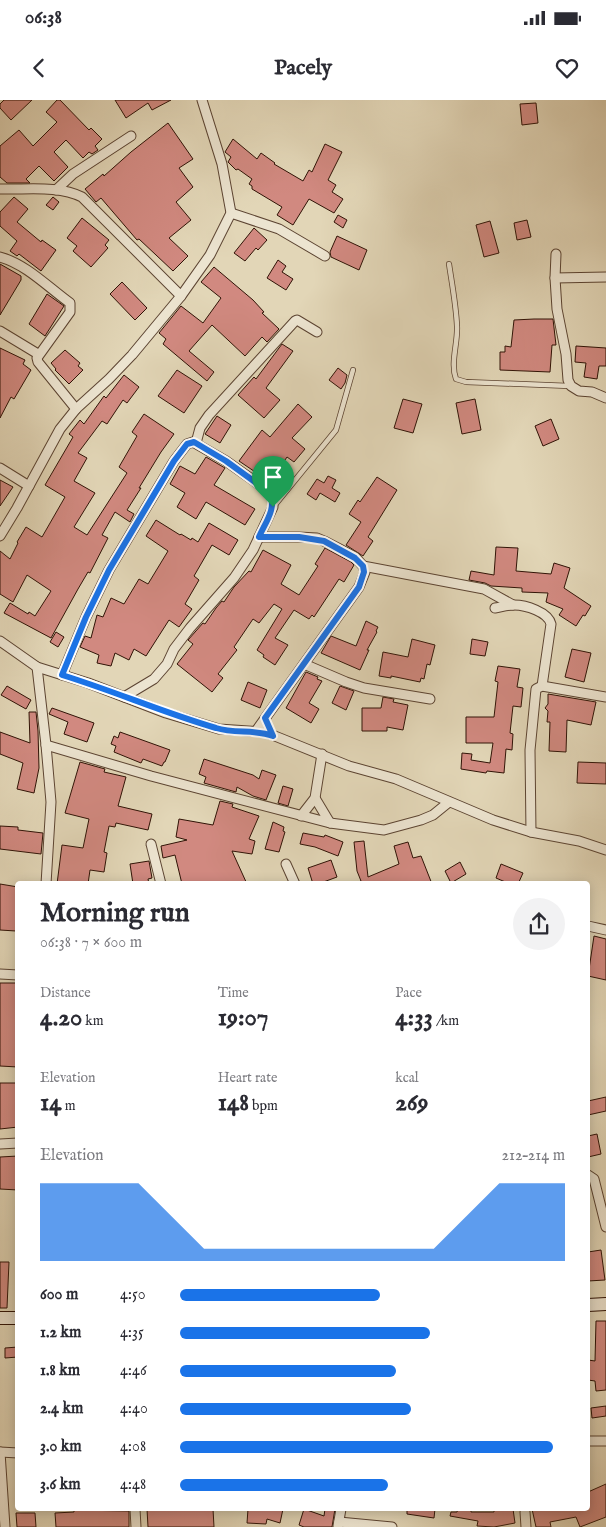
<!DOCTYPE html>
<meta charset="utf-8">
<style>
body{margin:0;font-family:"IM FELL English",serif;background:#f2f2f3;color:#2b2b33;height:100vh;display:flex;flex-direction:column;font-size:19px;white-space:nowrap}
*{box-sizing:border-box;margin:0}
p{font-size:16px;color:#7c7c81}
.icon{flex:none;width:28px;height:28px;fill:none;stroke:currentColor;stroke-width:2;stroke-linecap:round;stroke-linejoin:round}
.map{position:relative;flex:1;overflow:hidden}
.drawer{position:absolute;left:15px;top:781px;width:575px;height:630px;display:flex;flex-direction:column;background:#fff;border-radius:5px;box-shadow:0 2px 12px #0003}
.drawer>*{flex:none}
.pin{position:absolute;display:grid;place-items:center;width:42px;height:42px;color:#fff;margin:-51px -21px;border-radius:50% 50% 50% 0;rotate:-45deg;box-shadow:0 0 5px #0007}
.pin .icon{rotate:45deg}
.round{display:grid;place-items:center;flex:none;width:52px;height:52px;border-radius:26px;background:#f2f2f3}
.headline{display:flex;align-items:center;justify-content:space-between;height:85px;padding:0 25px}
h1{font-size:28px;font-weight:700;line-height:38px}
.stats{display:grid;grid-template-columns:repeat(3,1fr);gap:8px;height:85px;padding:5px 25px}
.stats div{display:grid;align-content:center}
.stats b{font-size:25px;font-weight:700}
.stats small{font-size:14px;font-weight:400}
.stats p{font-size:14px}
.chart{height:140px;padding:10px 25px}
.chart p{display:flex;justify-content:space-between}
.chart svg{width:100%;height:90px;margin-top:5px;fill:#1a73e8;opacity:.7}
ul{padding:0 25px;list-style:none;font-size:16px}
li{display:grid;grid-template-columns:80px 60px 1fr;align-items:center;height:38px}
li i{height:12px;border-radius:6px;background:#1a73e8}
.status{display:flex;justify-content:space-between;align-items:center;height:35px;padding:0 25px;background:#fff;direction:ltr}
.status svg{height:14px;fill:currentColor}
header{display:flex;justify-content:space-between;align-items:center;height:65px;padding:0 25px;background:#fff;font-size:22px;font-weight:700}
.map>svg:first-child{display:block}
.building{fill:#d18980;stroke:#301306}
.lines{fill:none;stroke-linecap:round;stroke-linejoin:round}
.lane-casing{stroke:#5c4432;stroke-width:6}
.street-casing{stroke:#5c4432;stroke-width:11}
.secondary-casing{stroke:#301306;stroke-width:14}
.lane{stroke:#ece4d0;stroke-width:4.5}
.street{stroke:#ece4d0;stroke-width:9}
.secondary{stroke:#ece4d0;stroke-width:12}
.route-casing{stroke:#fff;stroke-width:10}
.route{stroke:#1a73e8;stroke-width:6}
</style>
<div class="status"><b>06:38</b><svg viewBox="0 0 49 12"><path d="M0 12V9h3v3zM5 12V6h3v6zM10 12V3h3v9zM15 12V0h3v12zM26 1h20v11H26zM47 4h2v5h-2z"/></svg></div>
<header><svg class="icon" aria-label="back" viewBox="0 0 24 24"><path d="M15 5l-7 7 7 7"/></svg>Pacely<svg class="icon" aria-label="heart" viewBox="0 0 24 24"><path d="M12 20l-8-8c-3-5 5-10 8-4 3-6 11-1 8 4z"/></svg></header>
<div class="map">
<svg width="606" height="1427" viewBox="0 0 606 1427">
<rect width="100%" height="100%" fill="#e2d6b7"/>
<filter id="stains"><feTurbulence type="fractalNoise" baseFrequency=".004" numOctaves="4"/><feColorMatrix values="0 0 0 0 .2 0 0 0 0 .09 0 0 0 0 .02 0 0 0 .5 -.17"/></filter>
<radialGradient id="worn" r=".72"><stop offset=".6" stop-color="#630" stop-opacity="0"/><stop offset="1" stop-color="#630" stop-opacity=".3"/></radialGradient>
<g class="building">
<polygon points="4,0 32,0 11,20 0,8 0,4"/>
<polygon points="57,0 60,0 89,30 91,28 102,39 95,46 98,50 92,54 89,52 83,58 66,40 54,52 68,67 54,81 39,66 26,79 30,83 7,83 0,77 0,46 19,30 33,46 57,22 46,12"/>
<polygon points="115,0 171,0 152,10 148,3 126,18"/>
<polygon points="536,3 538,23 522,25 520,4"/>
<polygon points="168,23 193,59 179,68 193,87 176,102 191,120 169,138 188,156 173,171 139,139 137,140 101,98 96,102 85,89 103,74 104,76 131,52"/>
<polygon points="233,39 257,59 261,53 275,63 274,64 303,81 309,70 312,72 325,44 342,52 328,80 336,85 332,92 343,99 334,113 309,99 293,125 277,115 282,107 252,89 252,86 249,84 252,79 238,69 236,70 228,62 231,57 225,52"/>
<polygon points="14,97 28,109 17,122 41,142 42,140 56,150 41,171 19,154 17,156 10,151 17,141 0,126 0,112"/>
<polygon points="53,97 59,102 53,110 46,105"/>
<polygon points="338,115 347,120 343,128 334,122"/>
<polygon points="82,118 109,140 105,145 108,148 91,167 73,151 77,146 67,138"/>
<polygon points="527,120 531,137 517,140 514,123"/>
<polygon points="490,121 499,153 484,157 476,125"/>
<polygon points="254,128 267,140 258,150 256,148 245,161 234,153"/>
<polygon points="337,136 367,150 359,170 331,157 330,152"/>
<polygon points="278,160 286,166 282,172 293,179 286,190 267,178"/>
<polygon points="0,164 21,176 21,180 0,215"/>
<polygon points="214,167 253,200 264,212 262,213 279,229 267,242 262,237 245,256 212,225 189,251 214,272 207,281 163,244 166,239 159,233 181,206 203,223 221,198 201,182"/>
<polygon points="122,182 147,208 135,220 110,194"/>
<polygon points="47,194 64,206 45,236 29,224"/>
<polygon points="534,219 553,219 556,245 552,245 550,272 500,270 500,252 505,252 505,246 511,247 514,220"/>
<polygon points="282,244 293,251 266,288 280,300 264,318 238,295 254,277 256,279"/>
<polygon points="576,246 606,248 606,266 599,266 597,279 584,277 586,263 575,262"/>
<polygon points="0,248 25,260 23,264 31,270 14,299 11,297 0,318"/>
<polygon points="65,250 80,263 78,266 83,270 69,284 55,270 56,269 51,263"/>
<polygon points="338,268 347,275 345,283 341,289 329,280"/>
<polygon points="177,270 202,286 184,313 158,296"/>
<polygon points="124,275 139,287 127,303 123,300 107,324 102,321 78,353 87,358 74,381 95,393 74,427 87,435 127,373 119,367 137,336 132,332 144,314 174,334 161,352 139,388 141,388 127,410 134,414 130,422 115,412 102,435 108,438 90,473 88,472 78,489 51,538 4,513 10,503 28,514 29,512 35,516 51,491 27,475 13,502 0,494 0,451 10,459 18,443 17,442 26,427 42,437 65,397 45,385 73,337 69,334 80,320 84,324 104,296 106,298"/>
<polygon points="403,299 422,304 413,333 394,328"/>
<polygon points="475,299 481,330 462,334 456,303"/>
<polygon points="298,304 312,317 292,338 305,349 294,362 287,357 270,382 239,361 262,330 270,337"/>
<polygon points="217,316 231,325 220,343 205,334"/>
<polygon points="551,319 559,339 543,346 535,326"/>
<polygon points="206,357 225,368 214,385 255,409 245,425 206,402 196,419 177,407 185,393 170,384 180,366 195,374"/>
<polygon points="328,376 336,380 332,388 340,393 335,402 320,393 316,400 307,394 317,379 324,383"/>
<polygon points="377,377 397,390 368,437 373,441 363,456 346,445 361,422 349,414 358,400 360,402"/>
<polygon points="0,380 13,387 0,406"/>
<polygon points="156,420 180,435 181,434 191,440 192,438 198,442 209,423 238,440 229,455 212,445 194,476 199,480 185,504 192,509 179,527 169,520 146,556 134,549 129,560 115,553 111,566 97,563 99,555 80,547 85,536 91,538 97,515 103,517 111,498 124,504 139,479 148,484 168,451 146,436"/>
<polygon points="496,447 518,448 516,471 551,474 554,463 570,468 564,488 591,506 585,516 583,515 576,526 559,515 563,509 546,502 548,493 522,492 522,488 491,486 485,483 469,480 471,471 494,475"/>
<polygon points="325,448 351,462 354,465 344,482 339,479 314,517 312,515 309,519 294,510 275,538 288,545 275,565 263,557 264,555 257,550 282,509 274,504 259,523 253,519 234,547 237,550 218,574 223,578 212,592 177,564 193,544 188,540 203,523 205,524 216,508 222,501 224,502 234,487 249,471 251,472 263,450 291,465 281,484 299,495 318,466 315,464"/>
<polygon points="366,521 378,527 376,531 377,532 367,550 369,550 360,570 321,553 331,536 356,546"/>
<polygon points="56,532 64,537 58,547 50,542"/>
<polygon points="412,539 435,545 430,565 427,564 424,579 421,578 420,582 391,576 391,578 379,576 383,552 408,557"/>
<polygon points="472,539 488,542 485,556 470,554"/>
<polygon points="572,549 591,553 584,582 565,577"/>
<polygon points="498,566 520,569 517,587 523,588 521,607 513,606 510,633 513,634 512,650 506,649 504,673 487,671 486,673 461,669 462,653 472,654 471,660 490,663 493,643 466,643 466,617 494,617 498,582 495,581"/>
<polygon points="306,572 318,577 317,579 322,581 309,603 319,609 311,623 286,608"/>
<polygon points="248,582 267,590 260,608 241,600"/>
<polygon points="7,586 31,600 26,609 1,595"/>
<polygon points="340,586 354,591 346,610 332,603"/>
<polygon points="548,594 596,602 591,625 567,620 566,652 549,651 550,622 547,622 548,611 545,608 548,604"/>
<polygon points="383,597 394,599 393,602 408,605 403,630 387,627 387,631 362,631 362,608 381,608"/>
<polygon points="52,608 94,623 87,642 64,634 68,622 49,614"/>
<polygon points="29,612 36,612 38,631 39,668 34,693 17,689 23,663 0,654 0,632 30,643"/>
<polygon points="120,632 170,650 165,662 164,662 162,666 143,659 141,663 114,652 116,646 111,644 114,636 118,638"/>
<polygon points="204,659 253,675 259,679 262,670 276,675 266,700 253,696 237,687 236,692 204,683 206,677 199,674"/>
<polygon points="80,662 105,669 104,672 126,677 118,706 152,714 148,730 116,723 115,727 109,726 104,752 107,753 104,772 90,770 88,784 57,784 62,745 83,748 89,719 65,713"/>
<polygon points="578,662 606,663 606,684 577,683"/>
<polygon points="283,686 293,689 288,706 278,703"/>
<polygon points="220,701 233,704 232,707 259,716 249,739 255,741 252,754 232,751 247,784 182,784 175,755 163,758 161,746 187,740 176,737 179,719 213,725"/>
<polygon points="273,722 284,727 283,731 285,732 279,752 265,749"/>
<polygon points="0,726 18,727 18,730 43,733 41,754 0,749"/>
<polygon points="303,733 324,737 325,735 343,742 338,756 315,747 300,744"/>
<polygon points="364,741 368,777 399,764 394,746 408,742 413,758 421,756 432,784 354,784 361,781 357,771 354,742"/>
<polygon points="331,760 337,777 318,784 313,784 308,768"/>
<polygon points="149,761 152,778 148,779 149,784 133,784 130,764"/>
<polygon points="460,762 466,774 451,783 445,771"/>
<polygon points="501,764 523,773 518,784 510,784 496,778"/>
<polygon points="0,784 18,787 16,831 0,830"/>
<polygon points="594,836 606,839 606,880 588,876"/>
<polygon points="0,883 18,883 18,967 0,966"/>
<polygon points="0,983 18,983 18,1027 0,1029"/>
<polygon points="606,997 606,1011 588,1015 588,1001"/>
<polygon points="597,1034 601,1054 588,1057 588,1036"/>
<polygon points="18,1056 18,1090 0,1089 0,1057"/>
<polygon points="601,1150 605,1180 588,1181 588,1152"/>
<polygon points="0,1162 9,1162 7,1208 0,1208"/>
<polygon points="596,1221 606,1221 606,1290 596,1291 595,1281 588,1280 588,1260 595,1261"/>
<polygon points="18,1247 18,1257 5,1258 5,1248"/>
<polygon points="606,1306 606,1316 592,1318 591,1308"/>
<polygon points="606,1384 606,1417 580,1427 576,1417 550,1422 551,1427 536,1427 532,1409 588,1409 588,1392"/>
<polygon points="147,1409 213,1409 214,1427 148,1427"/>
<polygon points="248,1409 283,1409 280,1423 267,1419 266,1424 247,1423"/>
<polygon points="304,1409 324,1416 325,1409 335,1409 332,1427 304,1427 299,1425"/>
<polygon points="407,1409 435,1409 434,1418 407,1414"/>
<polygon points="458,1409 471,1409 471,1412 494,1412 494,1409 513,1409 515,1423 494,1427 477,1426 478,1421 450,1416 451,1412 457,1412"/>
<polygon points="74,1410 129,1411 129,1427 56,1427 55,1413 74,1412"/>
<polygon points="16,1413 35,1413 36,1427 17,1427"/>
</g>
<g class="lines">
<defs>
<g id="lane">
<path d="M449,164C452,184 456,205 457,226C458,243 450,263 456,279L466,282L570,286"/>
<polyline points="274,406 336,330 353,270"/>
</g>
<g id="street">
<path d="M0,89C26,90 58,85 82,97L181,196"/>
<polyline points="56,90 73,74 131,36"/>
<polyline points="231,113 279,129 325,156"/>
<polyline points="556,154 555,178 557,209 566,254 568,280 571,286 579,291 592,292 606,298"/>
<path d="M0,157C26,164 49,188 70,203V212L37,258L38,262L76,309"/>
<polyline points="555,178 606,177"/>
<polyline points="0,231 38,254"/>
<polyline points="196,343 200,328 209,315 295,221 297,220 317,232"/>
<polyline points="0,368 29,386"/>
<polyline points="0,436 17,408 60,329 76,309 109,279 132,255 181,196 210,155 231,113 222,64 202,0"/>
<polyline points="363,466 484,489 513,505"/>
<path d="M495,508C501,507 508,505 514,505C526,505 548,512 551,524L542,586"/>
<polyline points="0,541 37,567 88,583 166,613 219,629 265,632 349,666 396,679 493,720 531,732 579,741 606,750"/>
<polyline points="304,564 346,582 364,588 430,599"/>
<polyline points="37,567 46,645 51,702 46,784"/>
<polyline points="62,575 86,517 109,470 174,361 187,344 193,342 226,361 264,388 270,393 273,400 273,407 253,450 234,478 190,528 174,549 167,564 154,579 124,597"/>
<polyline points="256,631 359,487 365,472 363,466 355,457 324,441 317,438 299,437 259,437"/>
<polyline points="46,645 151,676 330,723 384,730 421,720 433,715 449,702"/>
<polyline points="315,698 330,723"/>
<polyline points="301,716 315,698 322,654"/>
<polyline points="531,732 530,650 536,589 542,586 606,597"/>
<polyline points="151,744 161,784"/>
<polyline points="286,764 295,784"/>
<polyline points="588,826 606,830"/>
<polyline points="0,874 18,875"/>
<polyline points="0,1044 18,1043"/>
<polyline points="588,1075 594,1079 606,1127"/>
<polyline points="588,1341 606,1341"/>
<polyline points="0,1352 5,1427"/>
<polyline points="0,1352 18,1353"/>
<polyline points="135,1409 136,1427"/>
<polyline points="525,1412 526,1427"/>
<polyline points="339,1422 392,1427"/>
<polyline points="338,1426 341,1409"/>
</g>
<g id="secondary">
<polyline points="588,1205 606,1204"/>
<polyline points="0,1218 18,1218"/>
</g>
</defs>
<use href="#lane" class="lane-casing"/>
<use href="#street" class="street-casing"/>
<use href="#secondary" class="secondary-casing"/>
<use href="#lane" class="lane"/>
<use href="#street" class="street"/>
<use href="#secondary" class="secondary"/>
</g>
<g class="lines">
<defs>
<path id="route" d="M194,342L226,361L270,393C277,408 265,423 259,437H299L324,441L355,458L363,466L364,472L359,487L265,618L273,636C255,629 235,634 216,628C164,613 114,591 62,575L86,517L109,470L174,361L187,344Z"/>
</defs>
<use href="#route" class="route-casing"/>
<use href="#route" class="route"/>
</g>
<rect width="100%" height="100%" filter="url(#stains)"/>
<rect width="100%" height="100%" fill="url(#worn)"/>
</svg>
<div class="pin" style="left:273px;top:407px;background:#1e9e55"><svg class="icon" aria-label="arrive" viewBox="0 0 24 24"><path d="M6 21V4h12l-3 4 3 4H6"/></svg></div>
<section class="drawer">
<div class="headline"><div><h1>Morning run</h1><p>06:38 · 7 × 600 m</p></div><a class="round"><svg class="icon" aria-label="share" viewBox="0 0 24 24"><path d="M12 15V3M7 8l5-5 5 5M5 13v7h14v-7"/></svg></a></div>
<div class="stats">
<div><p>Distance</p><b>4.20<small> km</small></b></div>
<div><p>Time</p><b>19:07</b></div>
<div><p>Pace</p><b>4:33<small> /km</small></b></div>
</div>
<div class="stats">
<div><p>Elevation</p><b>14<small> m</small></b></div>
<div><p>Heart rate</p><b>148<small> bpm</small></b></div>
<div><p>kcal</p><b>269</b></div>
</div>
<div class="chart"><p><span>Elevation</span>212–214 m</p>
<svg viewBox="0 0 160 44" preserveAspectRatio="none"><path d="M0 44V6L10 6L20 6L30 6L40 22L50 38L60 38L70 38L80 38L90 38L100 38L110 38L120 38L130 22L140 6L150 6L160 6V44z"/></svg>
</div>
<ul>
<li><b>600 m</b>4:50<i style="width:52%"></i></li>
<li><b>1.2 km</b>4:35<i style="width:65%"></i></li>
<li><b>1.8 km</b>4:46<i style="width:56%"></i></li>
<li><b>2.4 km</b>4:40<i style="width:60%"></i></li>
<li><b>3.0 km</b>4:08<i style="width:97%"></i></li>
<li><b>3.6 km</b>4:48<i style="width:54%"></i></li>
</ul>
</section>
</div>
